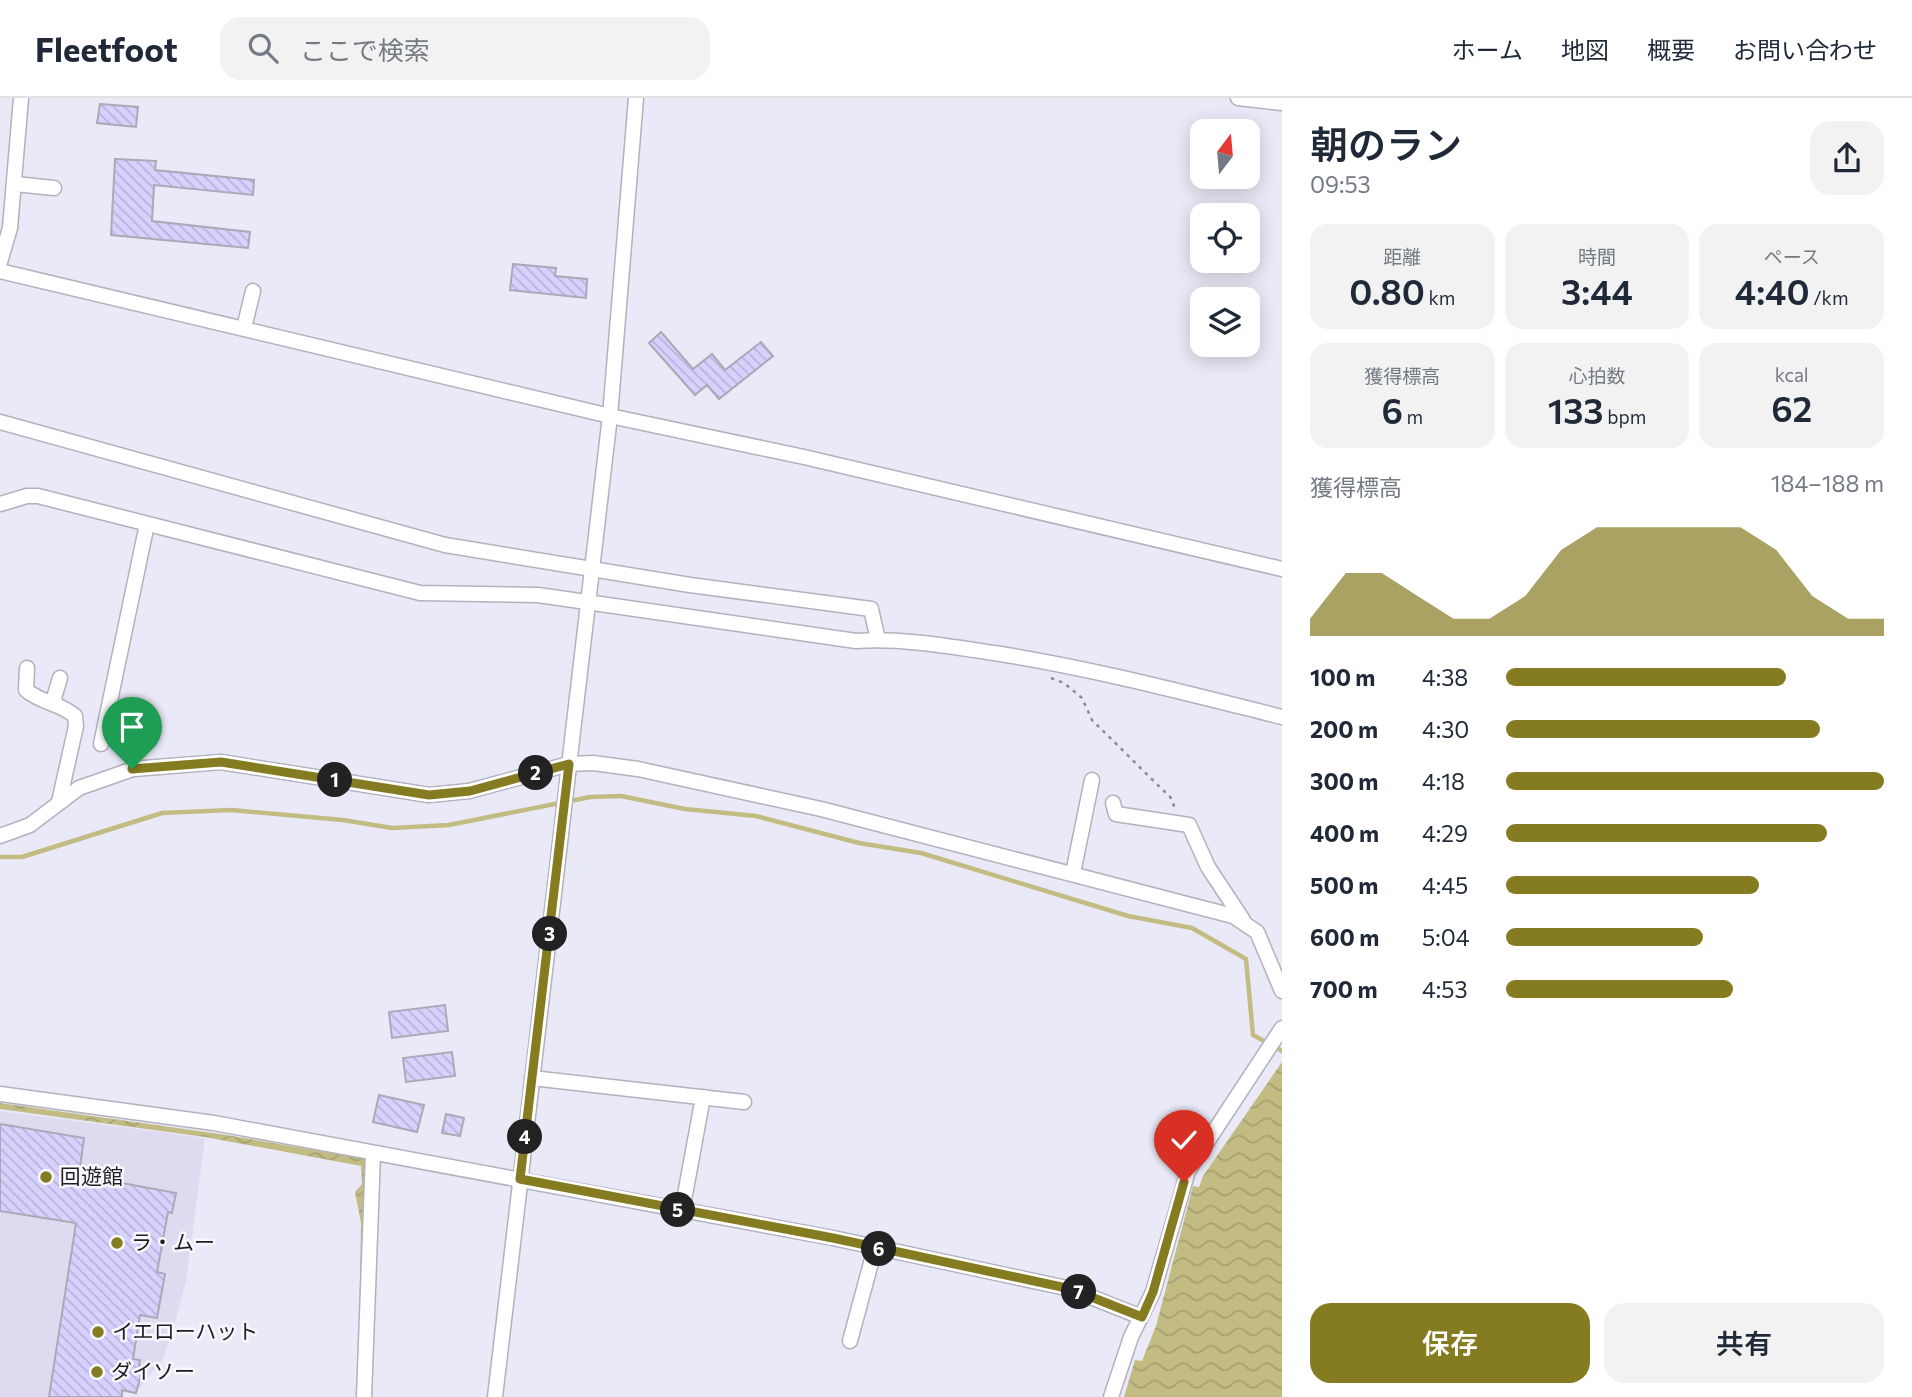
<!DOCTYPE html>
<html lang="ja">
<meta charset="utf-8">
<style>
body{margin:0;font-family:Commissioner,"Noto Sans JP",sans-serif;background:#f2f2f3;color:#1f2937;height:100vh;display:flex;flex-direction:column;font-size:26px;white-space:nowrap}
*{box-sizing:border-box;margin:0}
p{font-size:23px;color:#747a83}
.icon{flex:none;width:38px;height:38px;fill:none;stroke:currentColor;stroke-width:2;stroke-linecap:round;stroke-linejoin:round}
.map{position:relative;flex:1;overflow:hidden}
.side{display:flex;flex-direction:column;background:#fff;width:630px}
.side>*{flex:none}
.needle{width:46px;rotate:16deg}
.controls{position:absolute;left:1190px;top:21px;display:grid;gap:14px}
.controls a{display:grid;place-items:center;width:70px;height:70px;border-radius:14px;background:#fff;box-shadow:0 4px 18px #0003;font-size:35px}
.pin{position:absolute;display:grid;place-items:center;width:60px;height:60px;color:#fff;margin:-72px -30px;border-radius:50% 50% 50% 0;rotate:-45deg;box-shadow:0 0 7px #0007}
.pin .icon{rotate:45deg}
.km{position:absolute;width:35px;height:35px;margin:-18px;border-radius:50%;background:#222;color:#fff;font-size:19px;line-height:35px;text-align:center}
.round{display:grid;place-items:center;flex:none;width:74px;height:74px;border-radius:21px;background:#f2f2f3}
.summary{display:flex;align-items:center;justify-content:space-between;height:119px;padding:0 28px}
h1{font-size:38px;font-weight:600;line-height:52px}
.figures{display:grid;grid-template-columns:repeat(3,1fr);gap:10px;height:119px;padding:7px 28px}
.figures div{display:grid;align-content:center;border-radius:18px;background:#f2f2f3;text-align:center}
.figures b{font-size:35px;font-weight:600}
.figures small{font-size:19px;font-weight:400}
.figures p{font-size:19px}
.chart{height:196px;padding:14px 28px}
.chart p{display:flex;justify-content:space-between}
.chart svg{width:100%;height:126px;margin-top:7px;fill:#857b20;opacity:.7}
.primary-button{display:flex;gap:14px;margin-top:auto;padding:14px 28px}
.primary-button a{flex:1;height:80px;border-radius:21px;background:#857b20;color:#fff;font-size:28px;font-weight:600;line-height:80px;text-align:center}
.primary-button a+a{background:#f2f2f3;color:#1f2937}
ul{padding:0 28px;list-style:none;font-size:23px}
li{display:grid;grid-template-columns:112px 84px 1fr;align-items:center;height:52px}
li i{height:18px;border-radius:9px;background:#857b20}
header{display:flex;align-items:center;gap:42px;box-sizing:border-box;height:98px;padding:0 35px;background:#fff;border-bottom:2px solid #e0e1e3}
header strong{font-size:33px}
nav{display:flex;gap:38px;margin-inline-start:auto;font-size:24px}
.search{width:490px;height:63px;background:#f2f2f3;display:flex;align-items:center;gap:18px;box-sizing:border-box;padding:0 24px;border-radius:21px;color:#747a83;font-size:26px}
main{display:flex;flex:1;min-height:0}
.map>svg:first-child{display:block}
.built{fill:#dedbf1}
.water{fill:url(#water-waves)}
.lines{fill:none;stroke-linecap:round;stroke-linejoin:round}
.stream{stroke:#c2bc82;stroke-width:4.5}
.building{fill:url(#building-back-hatch);stroke:#aba9b7;stroke-width:2}
.minor-casing{stroke:#b2b1be;stroke-width:17}
.path{stroke:#8c8b95;stroke-width:2.5;stroke-dasharray:3.5 5;stroke-linecap:butt}
.minor{stroke:#fff;stroke-width:14}
.route-casing{stroke:#fff;stroke-width:14}
.route{stroke:#857b20;stroke-width:9}
.poi-dot{fill:#857b20;stroke:#f8f7fd;stroke-width:2.5}
.labels{text-anchor:middle;stroke-width:5;stroke-linejoin:round;paint-order:stroke}
.poi-label{font-size:21px;fill:#1f1e23;stroke:#f8f7fd;text-anchor:start}
</style>
<header>
<strong>Fleetfoot</strong>
<div class="search"><svg class="icon" aria-label="search" viewBox="0 0 24 24"><circle cx="10" cy="10" r="6"/><path d="M15 15l6 6"/></svg>ここで検索</div>
<nav><a>ホーム</a><a>地図</a><a>概要</a><a>お問い合わせ</a></nav>
</header>
<main>
<div class="map">
<svg width="1282" height="1299" viewBox="0 0 1282 1299">
<defs>
<pattern id="water-waves" width="16" height="10" patternUnits="userSpaceOnUse" patternTransform="scale(1.75)"><rect width="16" height="10" fill="#c2bc82"/><path d="M0 5q4-4 8 0t8 0" fill="none" stroke="#a6a170"/></pattern>
<pattern id="building-back-hatch" width="6" height="6" patternUnits="userSpaceOnUse" patternTransform="scale(1.75)"><rect width="6" height="6" fill="#d7d1fd"/><path d="M-1 5l2 2M0 0l6 6M5-1l2 2" fill="none" stroke="#b8b3d9"/></pattern>
</defs>
<rect width="100%" height="100%" fill="#eae9f7"/>
<polygon class="built" points="0,1013 205,1040 186,1183 174,1229 163,1261 135,1296 85,1290 84,1299 0,1299"/>
<g class="water">
<polygon points="1282,964 1282,1299 1124,1299 1135,1262 1142,1263 1156,1228 1193,1088 1199,1089 1203,1078"/>
<polygon points="0,1005 220,1036 367,1061 358,1299 361,1125 355,1094 362,1086 361,1068 205,1039 0,1011"/>
</g>
<g class="lines">
<polyline class="stream" points="0,759 22,759 162,715 231,712 343,722 392,730 449,727 590,699 621,698 685,711 756,718 859,745 921,755 1128,818 1192,830 1246,861 1253,937 1282,953"/>
</g>
<g class="building">
<polygon points="100,6 138,9 136,29 97,25"/>
<polygon points="115,61 156,63 155,72 254,82 253,97 154,87 152,123 250,134 248,150 111,137"/>
<polygon points="513,166 556,170 555,178 587,181 586,200 510,192"/>
<polygon points="661,234 693,271 712,256 725,272 761,244 773,258 719,301 707,287 695,297 649,245"/>
<polygon points="445,907 448,933 392,940 389,914"/>
<polygon points="452,954 455,978 406,984 403,960"/>
<polygon points="379,997 424,1007 417,1034 373,1024"/>
<polygon points="446,1016 464,1020 460,1038 442,1035"/>
<polygon points="0,1026 84,1040 79,1077 176,1095 172,1115 168,1114 157,1174 165,1176 157,1220 140,1217 133,1261 140,1262 139,1268 143,1269 136,1295 122,1292 122,1299 49,1299 76,1125 0,1113"/>
</g>
<g class="lines">
<defs>
<g id="minor">
<polyline points="1238,0 1282,5"/>
<polyline points="15,86 54,90"/>
<polyline points="0,164 10,130 21,0"/>
<polyline points="0,173 610,318 804,359 1282,471"/>
<polyline points="244,230 253,193"/>
<polyline points="0,324 445,447 690,487 871,511 878,542"/>
<path d="M0,406L27,398H38L420,495L538,497L856,543C903,540 947,548 994,555C1091,570 1186,595 1282,619"/>
<path d="M27,570L26,592C41,605 60,605 75,618L76,628L59,704"/>
<polyline points="56,607 54,600 60,580"/>
<polyline points="101,646 147,426"/>
<polyline points="1113,705 1116,716 1189,727 1208,769 1243,822"/>
<polyline points="0,738 30,727 79,690 133,671 221,664 429,697 469,693 569,666 593,665 638,671 821,711 1233,818 1257,834 1282,893"/>
<polyline points="1073,775 1092,682"/>
<polyline points="532,980 744,1004"/>
<polyline points="0,996 214,1025 833,1140 1071,1191 1141,1219"/>
<polyline points="682,1113 703,999"/>
<polyline points="850,1243 875,1150"/>
<polyline points="364,1299 373,1056"/>
<polyline points="495,1299 610,318 636,0"/>
<polyline points="1111,1299 1131,1239 1153,1194 1188,1073 1282,930"/>
</g>
</defs>
<use href="#minor" class="minor-casing"/>
<polyline class="path" points="1051,580 1064,585 1082,600 1092,622 1172,701 1175,712"/>
<use href="#minor" class="minor"/>
</g>
<g class="lines">
<defs>
<polyline id="route" points="132,671 221,664 429,697 470,693 569,666 520,1081 833,1140 1071,1191 1142,1219 1153,1194 1184,1084"/>
</defs>
<use href="#route" class="route-casing"/>
<use href="#route" class="route"/>
</g>
<g class="poi-dot">
<circle cx="46" cy="1079" r="7"/>
<circle cx="117" cy="1145" r="7"/>
<circle cx="98" cy="1234" r="7"/>
<circle cx="97" cy="1274" r="7"/>
</g>
<g class="labels">
<g class="poi-label">
<text x="60" y="1086">回遊館</text>
<text x="131" y="1152">ラ・ムー</text>
<text x="112" y="1241">イエローハット</text>
<text x="111" y="1281">ダイソー</text>
</g>
</g>
</svg>
<div class="controls">
<a><svg class="needle" viewBox="-14 -14 28 28"><path d="M0-13l5 13h-10z" fill="#e53935"/><path d="M0 13l5-13h-10z" fill="#747a83"/></svg></a>
<a><svg class="icon" aria-label="locate" viewBox="0 0 24 24"><circle cx="12" cy="12" r="6"/><path d="M12 2v4M12 18v4M2 12h4M18 12h4"/></svg></a>
<a><svg class="icon" aria-label="layers" viewBox="0 0 24 24"><path d="M12 4l9 5-9 5-9-5zM3 14l9 5 9-5"/></svg></a>
</div>
<div class="pin" style="left:132px;top:671px;background:#1e9e55"><svg class="icon" aria-label="arrive" viewBox="0 0 24 24"><path d="M6 21V4h12l-3 4 3 4H6"/></svg></div>
<div class="pin" style="left:1184px;top:1084px;background:#d93025"><svg class="icon" aria-label="check" viewBox="0 0 24 24"><path d="M5 12l5 5 9-10"/></svg></div>
<b class="km" style="left:335px;top:682px">1</b>
<b class="km" style="left:536px;top:675px">2</b>
<b class="km" style="left:550px;top:836px">3</b>
<b class="km" style="left:525px;top:1039px">4</b>
<b class="km" style="left:678px;top:1112px">5</b>
<b class="km" style="left:879px;top:1151px">6</b>
<b class="km" style="left:1079px;top:1194px">7</b>
</div>
<section class="side">
<div class="summary"><div><h1>朝のラン</h1><p>09:53</p></div><a class="round"><svg class="icon" aria-label="share" viewBox="0 0 24 24"><path d="M12 15V3M7 8l5-5 5 5M5 13v7h14v-7"/></svg></a></div>
<div class="figures">
<div><p>距離</p><b>0.80<small> km</small></b></div>
<div><p>時間</p><b>3:44</b></div>
<div><p>ペース</p><b>4:40<small> /km</small></b></div>
</div>
<div class="figures">
<div><p>獲得標高</p><b>6<small> m</small></b></div>
<div><p>心拍数</p><b>133<small> bpm</small></b></div>
<div><p>kcal</p><b>62</b></div>
</div>
<div class="chart"><p><span>獲得標高</span>184–188 m</p>
<svg viewBox="0 0 160 44" preserveAspectRatio="none"><path d="M0 44V38L10 22L20 22L30 30L40 38L50 38L60 30L70 14L80 6L90 6L100 6L110 6L120 6L130 14L140 30L150 38L160 38V44z"/></svg>
</div>
<ul>
<li><b>100 m</b>4:38<i style="width:74%"></i></li>
<li><b>200 m</b>4:30<i style="width:83%"></i></li>
<li><b>300 m</b>4:18<i style="width:100%"></i></li>
<li><b>400 m</b>4:29<i style="width:85%"></i></li>
<li><b>500 m</b>4:45<i style="width:67%"></i></li>
<li><b>600 m</b>5:04<i style="width:52%"></i></li>
<li><b>700 m</b>4:53<i style="width:60%"></i></li>
</ul>
<div class="primary-button"><a>保存</a><a>共有</a></div>
</section>
</main>
